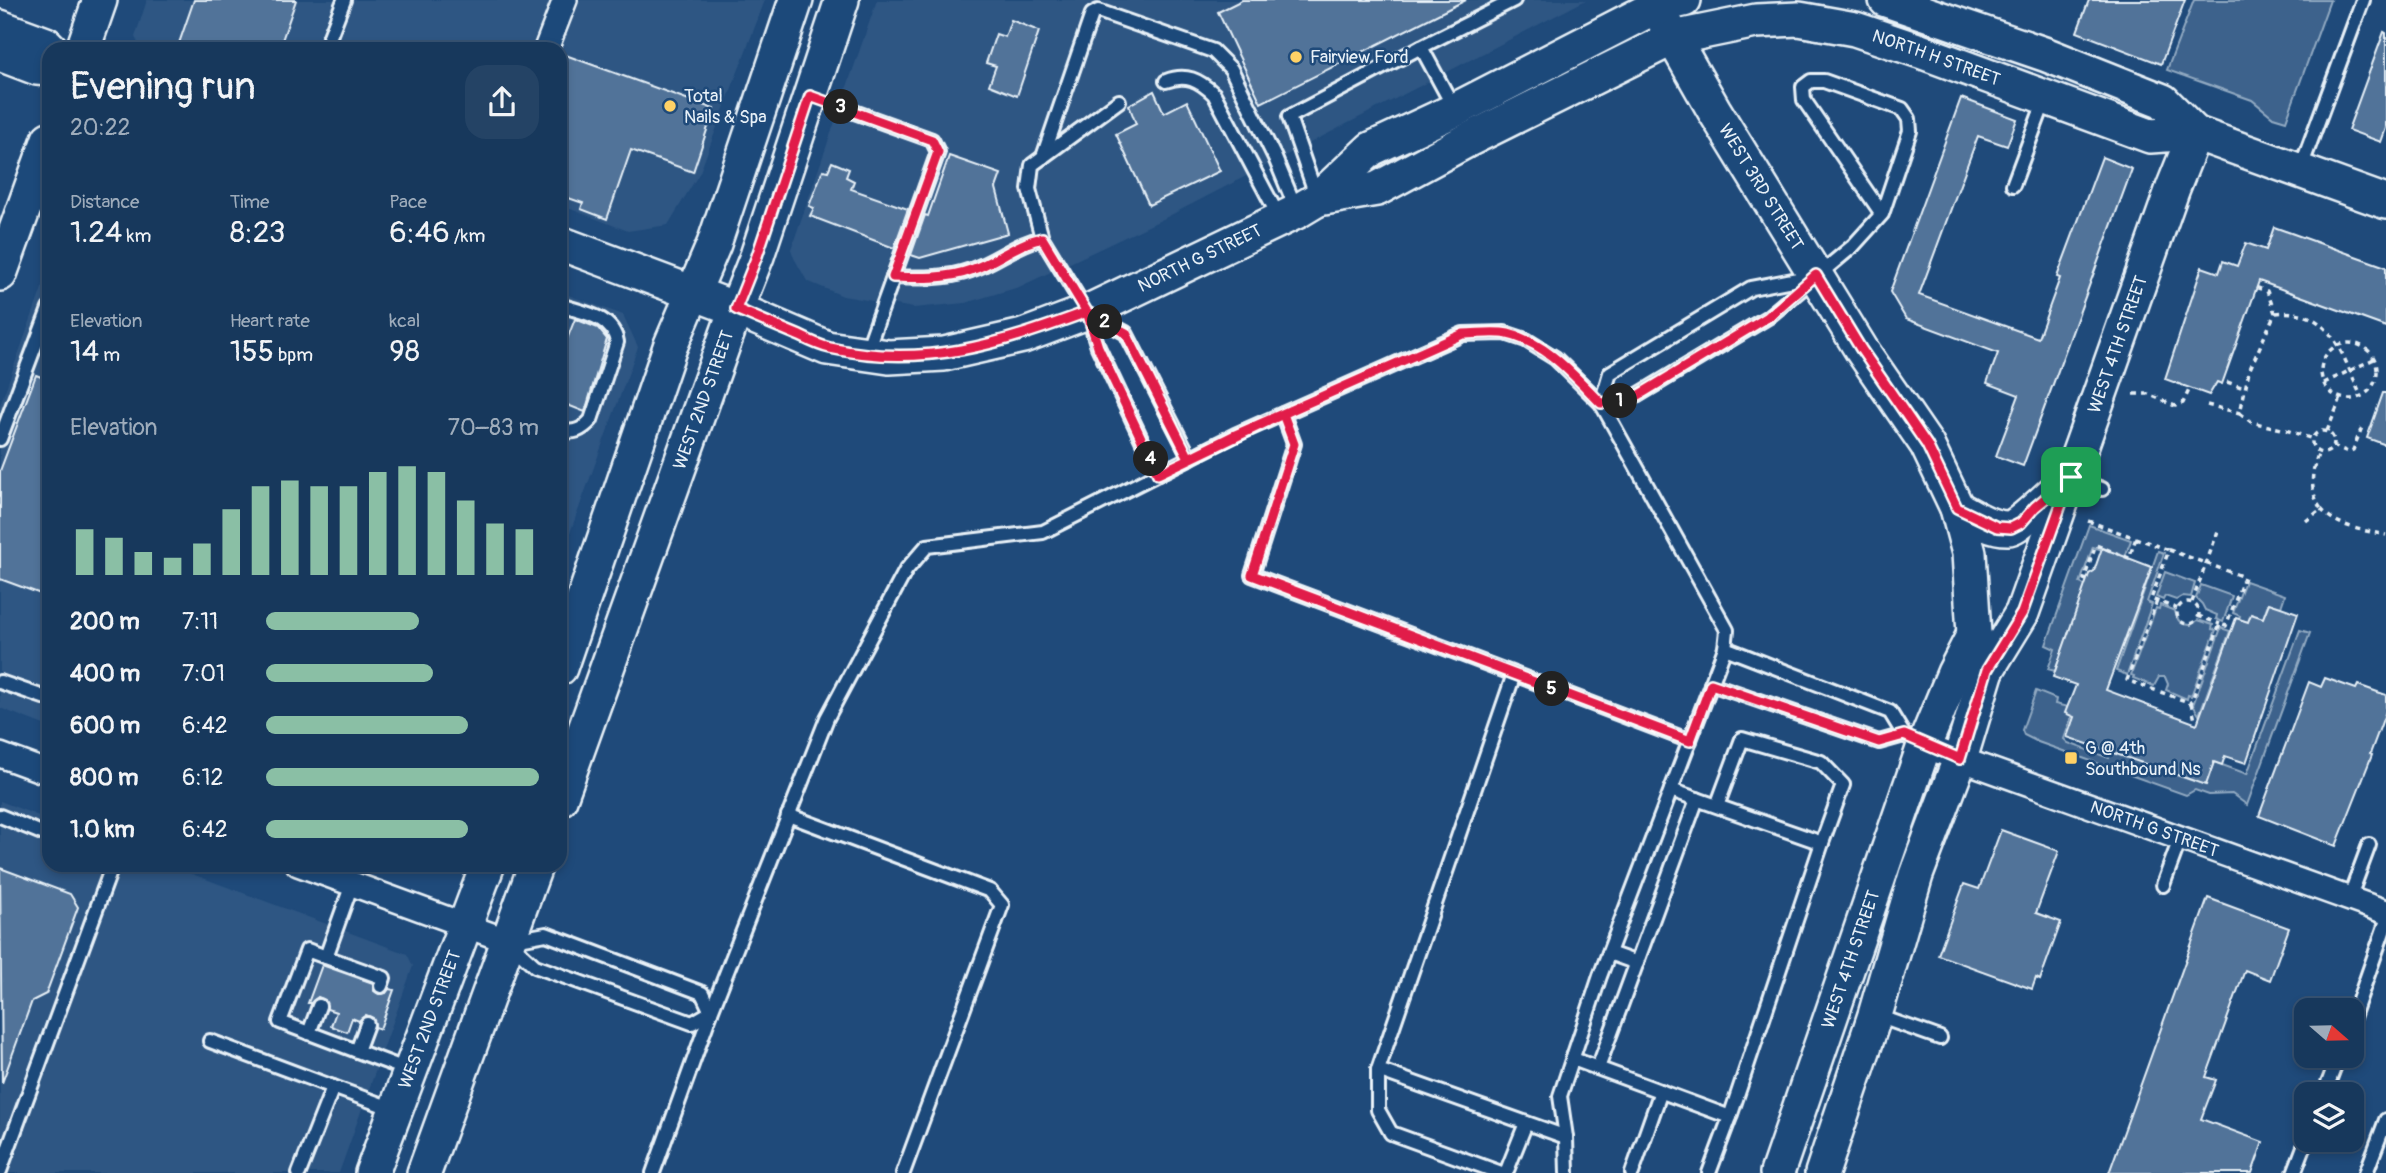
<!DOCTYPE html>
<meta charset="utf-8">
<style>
body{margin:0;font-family:Pangolin,sans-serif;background:#244365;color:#f1f3f6;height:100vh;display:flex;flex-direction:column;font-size:26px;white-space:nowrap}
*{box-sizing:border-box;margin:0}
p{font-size:23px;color:#9eacbb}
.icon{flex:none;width:38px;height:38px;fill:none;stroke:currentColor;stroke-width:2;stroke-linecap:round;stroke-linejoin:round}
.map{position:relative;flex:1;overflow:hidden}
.side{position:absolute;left:42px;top:42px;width:525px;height:830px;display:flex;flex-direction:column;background:#17385c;border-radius:21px;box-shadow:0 4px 10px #0003,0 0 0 2px #365272}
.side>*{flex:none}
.needle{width:46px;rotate:110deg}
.controls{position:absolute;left:2294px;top:998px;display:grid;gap:14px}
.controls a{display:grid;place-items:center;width:70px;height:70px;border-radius:14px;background:#17385c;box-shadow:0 4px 10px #0003,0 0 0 2px #365272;font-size:35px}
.pin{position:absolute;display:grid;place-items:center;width:60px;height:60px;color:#fff;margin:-30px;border-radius:14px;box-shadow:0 4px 10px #0006}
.km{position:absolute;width:35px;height:35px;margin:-18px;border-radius:50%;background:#222;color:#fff;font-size:19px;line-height:35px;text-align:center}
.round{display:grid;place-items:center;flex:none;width:74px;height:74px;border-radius:21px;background:#244365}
.headline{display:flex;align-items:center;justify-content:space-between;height:119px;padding:0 28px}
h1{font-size:38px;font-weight:600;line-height:52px}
.figures{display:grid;grid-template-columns:repeat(3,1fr);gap:10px;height:119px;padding:7px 28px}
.figures div{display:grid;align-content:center}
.figures b{font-size:30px;font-weight:600}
.figures small{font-size:19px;font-weight:400}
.figures p{font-size:19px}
.chart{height:196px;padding:14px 28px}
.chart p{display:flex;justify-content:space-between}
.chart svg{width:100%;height:126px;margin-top:7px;stroke:#8abfa5;stroke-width:6}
ul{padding:0 28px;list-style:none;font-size:23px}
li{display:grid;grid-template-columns:112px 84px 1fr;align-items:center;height:52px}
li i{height:18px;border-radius:9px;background:#8abfa5}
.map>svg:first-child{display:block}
.built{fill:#2e5683}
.green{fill:#3c628c;stroke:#92aac2;stroke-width:2}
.building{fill:#517399;stroke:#e8f1f8;stroke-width:2}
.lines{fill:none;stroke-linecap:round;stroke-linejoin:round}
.lane-casing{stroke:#e8f1f8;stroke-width:18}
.street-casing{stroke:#e8f1f8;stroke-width:28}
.secondary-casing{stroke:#e8f1f8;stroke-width:38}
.path{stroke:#e8f1f8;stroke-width:3.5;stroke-dasharray:5 5;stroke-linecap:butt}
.lane{stroke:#1f4a7a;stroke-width:12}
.street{stroke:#1f4a7a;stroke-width:23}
.secondary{stroke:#1f4a7a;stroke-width:33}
.route-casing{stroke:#fff;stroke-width:14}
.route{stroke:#e11d48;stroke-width:9}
.poi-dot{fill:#ffd166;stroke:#1f4a7a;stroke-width:2.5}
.labels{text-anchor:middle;stroke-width:5;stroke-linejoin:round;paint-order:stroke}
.poi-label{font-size:18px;fill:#e8f1f8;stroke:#1f4a7a;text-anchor:start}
.street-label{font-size:18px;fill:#e8f1f8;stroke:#1f4a7a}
</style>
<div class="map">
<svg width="2386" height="1173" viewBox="0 0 2386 1173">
<rect width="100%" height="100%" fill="#1f4a7a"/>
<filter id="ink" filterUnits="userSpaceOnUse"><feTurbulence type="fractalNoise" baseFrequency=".0143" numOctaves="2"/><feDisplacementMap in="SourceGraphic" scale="14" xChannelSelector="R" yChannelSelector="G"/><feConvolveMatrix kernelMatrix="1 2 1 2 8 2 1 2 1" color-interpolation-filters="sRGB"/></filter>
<g filter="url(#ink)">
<g class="built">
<polygon points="147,0 765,0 700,172 668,225 628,231 560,205 560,49 141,49 135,37"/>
<polygon points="877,0 1586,0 1163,219 1019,287 965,303 914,308 843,296 807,281 794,258 791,249"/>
<polygon points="49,269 49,727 0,708 0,405"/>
<polygon points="560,292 623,315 638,347 560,560"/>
<polygon points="0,801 49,820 49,864 168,865 407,954 413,966 339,1173 0,1173"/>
</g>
<g class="green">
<polygon points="2194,0 2330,0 2286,121 2273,117 2252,100 2167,70"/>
<polygon points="2089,525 2131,540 2125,557 2093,547 2080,583 2086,586 2055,671 2048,669 2055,649 2046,645"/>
<polygon points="2158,551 2164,553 2147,602 2152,604 2127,675 2116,671"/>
<polygon points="2165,572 2195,583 2191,597 2183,596 2176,600 2165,596 2163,600 2156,597"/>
<polygon points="2245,581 2285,595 2281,607 2268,603 2263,618 2248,622 2239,619 2240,616 2233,613"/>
<polygon points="2201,585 2232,596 2223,622 2216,619 2217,615 2205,610 2202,604 2196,598"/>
<path d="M2160,605L2175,611C2177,621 2181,625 2191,625L2198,620L2213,625L2212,629L2216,630L2191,696L2188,695L2187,699L2166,690L2168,684L2165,677H2159L2154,686L2133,678L2134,676L2131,675L2156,608L2159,609Z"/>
<polygon points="2221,628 2230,631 2199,715 2193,705"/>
<polygon points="2300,630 2310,633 2247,805 2232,794 2209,795 2195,790 2186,795 2038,742 2024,735 2022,730 2036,691 2056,699 2055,704 2068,707 2072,716 2064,739 2068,743 2109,758 2111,752 2205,785 2214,762 2247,774"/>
</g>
<g class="building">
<polygon points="194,0 296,0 279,49 177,49"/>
<polygon points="1242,0 1466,0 1261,103 1218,12"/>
<polygon points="2089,0 2185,0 2161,64 2077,32"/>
<polygon points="1011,20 1039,31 1017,96 989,85 996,66 986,63 996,34 1005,37"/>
<polygon points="2384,32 2386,33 2386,128 2381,142 2348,130"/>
<polygon points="560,53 714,109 693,172 631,150 607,219 581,209 583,203 560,195"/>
<polygon points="1154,91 1164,113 1187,101 1220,171 1149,205 1116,134 1136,124 1129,105"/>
<polygon points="1961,98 2017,119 2007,146 1978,136 1919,295 2038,338 2060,278 2057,277 2102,157 2132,169 2023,466 1996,456 2019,395 1987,383 1998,353 1906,319 1890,292"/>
<polygon points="949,156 1001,174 996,188 1008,233 920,258 911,255 925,215 928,216"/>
<polygon points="832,162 849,169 846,177 854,181 851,189 908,209 894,248 810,216 814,208 809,206 823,170 828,171"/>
<polygon points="2274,227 2386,267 2386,327 2259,281 2222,384 2217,382 2209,395 2165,379 2202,267 2219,273 2223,261 2237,266 2246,243 2266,250"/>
<polygon points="575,319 598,328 607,339 585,412 560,402 560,357"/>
<polygon points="36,375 49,380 49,597 0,579 0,471"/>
<polygon points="2383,393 2386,393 2386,445 2367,438"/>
<polygon points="2102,548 2152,567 2106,690 2197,724 2236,618 2248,622 2251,614 2263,618 2269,603 2298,613 2246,763 2225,756 2222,765 2214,762 2206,785 2067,737 2074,717 2065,713 2076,685 2053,677 2089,574 2094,571"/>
<polygon points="2325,678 2356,689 2358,685 2386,695 2386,711 2370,754 2372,755 2336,846 2259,816 2309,682 2321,687"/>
<polygon points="2001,830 2059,851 2036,913 2061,922 2040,980 2036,978 2032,989 1938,955 1964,884 1979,889"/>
<polygon points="0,868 70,894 78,907 46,994 32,1001 2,1083"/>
<polygon points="2208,898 2289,928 2270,980 2245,970 2206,1077 2216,1080 2201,1119 2263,1142 2252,1173 2109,1173"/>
<polygon points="322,965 373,983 374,991 379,994 386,993 389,989 394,990 380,1029 375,1027 373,1018 366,1015 359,1021 352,1018 347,1032 331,1026 336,1012 327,1009 325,1000 318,997 311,1003 308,1003"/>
</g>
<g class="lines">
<defs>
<g id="lane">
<polyline points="325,49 344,0"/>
<path d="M1166,81C1186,73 1199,80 1214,94L1280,219"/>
<polyline points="810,96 932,140 938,152 866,353"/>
<polyline points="1119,101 1032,165 1029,189 1042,238 1087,312 1098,347 1158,474"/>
<polyline points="1454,108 1421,47 1514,0"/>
<polyline points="1043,157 1092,14 1098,11 1213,51 1231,69 1275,158 1297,211"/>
<polyline points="2300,170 2363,0"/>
<polyline points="2013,185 2046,97"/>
<polyline points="1316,195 1289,117 1421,47"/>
<path d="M893,277C918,278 947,279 971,270C996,262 1015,244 1042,238"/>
<path d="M560,305C583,313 612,315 617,342L591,420C582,430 574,434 560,430"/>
<polyline points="1090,314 1126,333 1190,458"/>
<polyline points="1601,403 1628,401 1768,317 1853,246 1882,214 1910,131 1909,119 1902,109 1824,81 1811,81 1803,87 1804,100 1882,214"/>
<polyline points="1601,403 1610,373 1751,288 1813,276"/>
<polyline points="1283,414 1294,444 1252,575 1514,674"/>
<polyline points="0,439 49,309"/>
<polyline points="2073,478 2102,489"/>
<polyline points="1725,648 1890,712 1904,735 1924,746"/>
<polyline points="0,682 49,699"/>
<polyline points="1711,684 1879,742 1904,735"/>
<polyline points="1671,790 1822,843 1843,785 1821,762 1742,739 1717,806"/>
<polyline points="788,815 990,891 1002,905 903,1173"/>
<polyline points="0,816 49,836"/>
<polyline points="352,884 326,957 384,978 381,986"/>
<polyline points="2163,885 2180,839"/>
<polyline points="2349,899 2369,845"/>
<polygon points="546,934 702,993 711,1012 692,1023 535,966 508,941"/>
<polyline points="1609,953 1637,963"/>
<polyline points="326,957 307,950 280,1022 357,1051"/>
<polyline points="1878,1016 1940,1038"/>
<polyline points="2352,1020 2386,923"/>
<polyline points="367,1024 357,1051 408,1070"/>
<polyline points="309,1033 319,1006"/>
<polyline points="210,1041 333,1087"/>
<polyline points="1573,1059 1730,1117 1709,1173"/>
<polyline points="1598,1068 1697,799"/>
<polyline points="1378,1070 1378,1110 1391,1133 1501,1173"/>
<polyline points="2324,1094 2339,1055"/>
<polyline points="1730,1117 1822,843"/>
<polyline points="1566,1137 1378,1070 1514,674 1690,741"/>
<polyline points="0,1171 113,864"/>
<polyline points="299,1173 333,1087 393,1109"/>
<polyline points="653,1173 711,1012 827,718 906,570 927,546 1043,532 1235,435 1463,334 1505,333 1526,340 1555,358 1601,403 1727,630 1725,648 1600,976 1560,1096 1566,1137 1567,1173"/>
<polyline points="1506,1173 1526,1123"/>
<polyline points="1632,1173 1661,1091"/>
<polyline points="2294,1173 2307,1139"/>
<polyline points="2366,1173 2386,1120"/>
</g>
<g id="street">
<polyline points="546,49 565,0"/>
<path id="s1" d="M1924,746L2386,912"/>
<polyline points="0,755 49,773"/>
<polyline points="298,864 508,941"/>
</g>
<g id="secondary">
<path id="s2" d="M1658,0L1657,6L1673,38L1714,110L1861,349L1927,445L1957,508L1969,553L1974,634L1987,670L1960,759L1916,875L1875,1015L1822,1173"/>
<polyline points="1886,0 2047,55 2163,101 2195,133"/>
<polyline points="0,27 46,44 51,49"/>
<polyline points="83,49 100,0"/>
<polyline points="0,54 37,68 49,69"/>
<path id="s3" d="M1318,199L1377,189L1466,141L1673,38L1756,21L1799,19L1855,29L1920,51L2150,136L2195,133L2386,202"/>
<path id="s4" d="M560,243L736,309L827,348L889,357L944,354L1023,336L1087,312L1298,211L1318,199L1371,149L1455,110L1657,6L1684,0"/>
<polyline points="0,274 49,139"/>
<path d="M1957,508C1972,516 1991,529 2009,528C2018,528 2058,487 2069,479"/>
<polyline points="560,668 670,347 714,244 796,0"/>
<path id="s5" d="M1987,670L2022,613L2173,188L2195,133"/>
<path id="s6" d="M560,799L736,309L757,256L842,0"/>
<path id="s7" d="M372,1173L488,864"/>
<polyline points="424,1173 536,864"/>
<path id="s8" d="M1777,1173L1924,746L1954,673L1974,634"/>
</g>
</defs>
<use href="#lane" class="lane-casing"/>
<use href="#street" class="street-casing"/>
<use href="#secondary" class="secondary-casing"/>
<g class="path">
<path d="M2276,313C2332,307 2341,354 2361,396"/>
<circle cx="2349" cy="371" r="28"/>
<polyline points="2227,382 2244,388"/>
<polyline points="2324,383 2374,359"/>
<polyline points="2134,394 2148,394 2175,406 2183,403 2190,388"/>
<polyline points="2207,405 2240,413 2249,371 2275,313 2267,291 2255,287"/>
<polyline points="2240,413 2251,422 2286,430 2313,439"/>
<polyline points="2327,431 2341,398"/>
<circle cx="2323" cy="442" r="11"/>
<polyline points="2333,446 2348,452 2353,450 2362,427"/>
<path d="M2321,509C2337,527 2362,530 2386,535"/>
<polyline points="2088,521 2169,550"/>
<path d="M2306,521L2321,509C2309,491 2311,471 2319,452"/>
<polyline points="2087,580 2084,579 2096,545 2129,558 2136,538"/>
<polyline points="2157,601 2127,680 2191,703 2220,624 2226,626 2244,577 2169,550 2151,599 2178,609"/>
<polyline points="2192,602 2218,531"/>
<circle cx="2188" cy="613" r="11"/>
<polyline points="2198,616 2220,624"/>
<polyline points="2191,703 2195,720"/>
</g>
<use href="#lane" class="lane"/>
<use href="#street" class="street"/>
<use href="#secondary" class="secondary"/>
</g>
</g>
<g class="lines" filter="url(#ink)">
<defs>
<path id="route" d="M2071,477L2035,507L2021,523L2011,528L1997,527L1957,508L1927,445L1861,349L1816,275L1768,317L1629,401L1601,403C1574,376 1547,343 1508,334C1494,331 1478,334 1463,334L1235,435L1189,458L1126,333L1087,312C1000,344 924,369 830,348C820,346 810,341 800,336C778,327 757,318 736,309L757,256L810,96L932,140L938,152L893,277C918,278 947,279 971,270C996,262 1015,244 1042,238L1087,312L1098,347L1158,474L1283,414L1294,444L1252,575L1690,741L1711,684L1879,742L1904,735L1960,759L1987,670L2022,613L2071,477"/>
</defs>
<use href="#route" class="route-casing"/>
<use href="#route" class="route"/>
</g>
<g class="poi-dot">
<circle cx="1296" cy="57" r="7"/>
<circle cx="670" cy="106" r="7"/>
<rect x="2064" y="751" width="14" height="14" rx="3.5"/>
</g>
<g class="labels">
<g class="poi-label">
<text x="1310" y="63">Fairview Ford</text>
<text x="684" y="102">Total<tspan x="684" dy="21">Nails &amp; Spa</tspan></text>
<text x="2085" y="754">G @ 4th<tspan x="2085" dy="21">Southbound Ns</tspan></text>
</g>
<g class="street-label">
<text dy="6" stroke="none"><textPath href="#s3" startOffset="663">NORTH H STREET</textPath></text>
<text dy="6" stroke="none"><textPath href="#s2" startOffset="215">WEST 3RD STREET</textPath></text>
<text dy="6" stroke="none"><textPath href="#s4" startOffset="679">NORTH G STREET</textPath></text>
<text dy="6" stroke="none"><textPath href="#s5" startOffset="352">WEST 4TH STREET</textPath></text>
<text dy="6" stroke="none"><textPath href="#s6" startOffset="424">WEST 2ND STREET</textPath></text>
<text dy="6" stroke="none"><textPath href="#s1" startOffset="245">NORTH G STREET</textPath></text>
<text dy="6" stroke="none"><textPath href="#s8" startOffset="226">WEST 4TH STREET</textPath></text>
<text dy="6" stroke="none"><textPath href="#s7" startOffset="164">WEST 2ND STREET</textPath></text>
</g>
</g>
</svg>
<div class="controls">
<a><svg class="needle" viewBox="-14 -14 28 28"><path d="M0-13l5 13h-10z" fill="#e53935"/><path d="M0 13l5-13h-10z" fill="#9eacbb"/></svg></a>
<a><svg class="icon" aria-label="layers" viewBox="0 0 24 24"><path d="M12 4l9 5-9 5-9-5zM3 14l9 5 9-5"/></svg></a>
</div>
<div class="pin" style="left:2071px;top:477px;background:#1e9e55"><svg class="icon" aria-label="arrive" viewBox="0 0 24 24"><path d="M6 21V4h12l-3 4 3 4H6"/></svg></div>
<b class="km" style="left:1620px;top:401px">1</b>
<b class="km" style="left:1105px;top:322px">2</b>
<b class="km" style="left:841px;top:107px">3</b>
<b class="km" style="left:1151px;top:459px">4</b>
<b class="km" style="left:1552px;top:689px">5</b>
<section class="side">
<div class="headline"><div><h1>Evening run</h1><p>20:22</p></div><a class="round"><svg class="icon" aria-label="share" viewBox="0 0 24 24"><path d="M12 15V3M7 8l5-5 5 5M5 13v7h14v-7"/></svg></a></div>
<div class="figures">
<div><p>Distance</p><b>1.24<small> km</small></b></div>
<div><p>Time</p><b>8:23</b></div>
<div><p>Pace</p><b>6:46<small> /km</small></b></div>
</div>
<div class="figures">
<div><p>Elevation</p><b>14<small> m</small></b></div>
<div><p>Heart rate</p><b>155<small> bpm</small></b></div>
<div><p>kcal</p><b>98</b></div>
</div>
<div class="chart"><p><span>Elevation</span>70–83 m</p>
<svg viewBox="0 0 160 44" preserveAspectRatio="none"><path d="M5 44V28M15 44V31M25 44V36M35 44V38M45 44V33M55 44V21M65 44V13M75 44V11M85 44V13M95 44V13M105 44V8M115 44V6M125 44V8M135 44V18M145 44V26M155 44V28"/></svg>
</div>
<ul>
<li><b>200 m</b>7:11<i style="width:56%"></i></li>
<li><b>400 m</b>7:01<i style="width:61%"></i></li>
<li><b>600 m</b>6:42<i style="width:74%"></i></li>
<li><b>800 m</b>6:12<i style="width:100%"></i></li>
<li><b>1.0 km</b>6:42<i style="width:74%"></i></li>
</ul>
</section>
</div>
